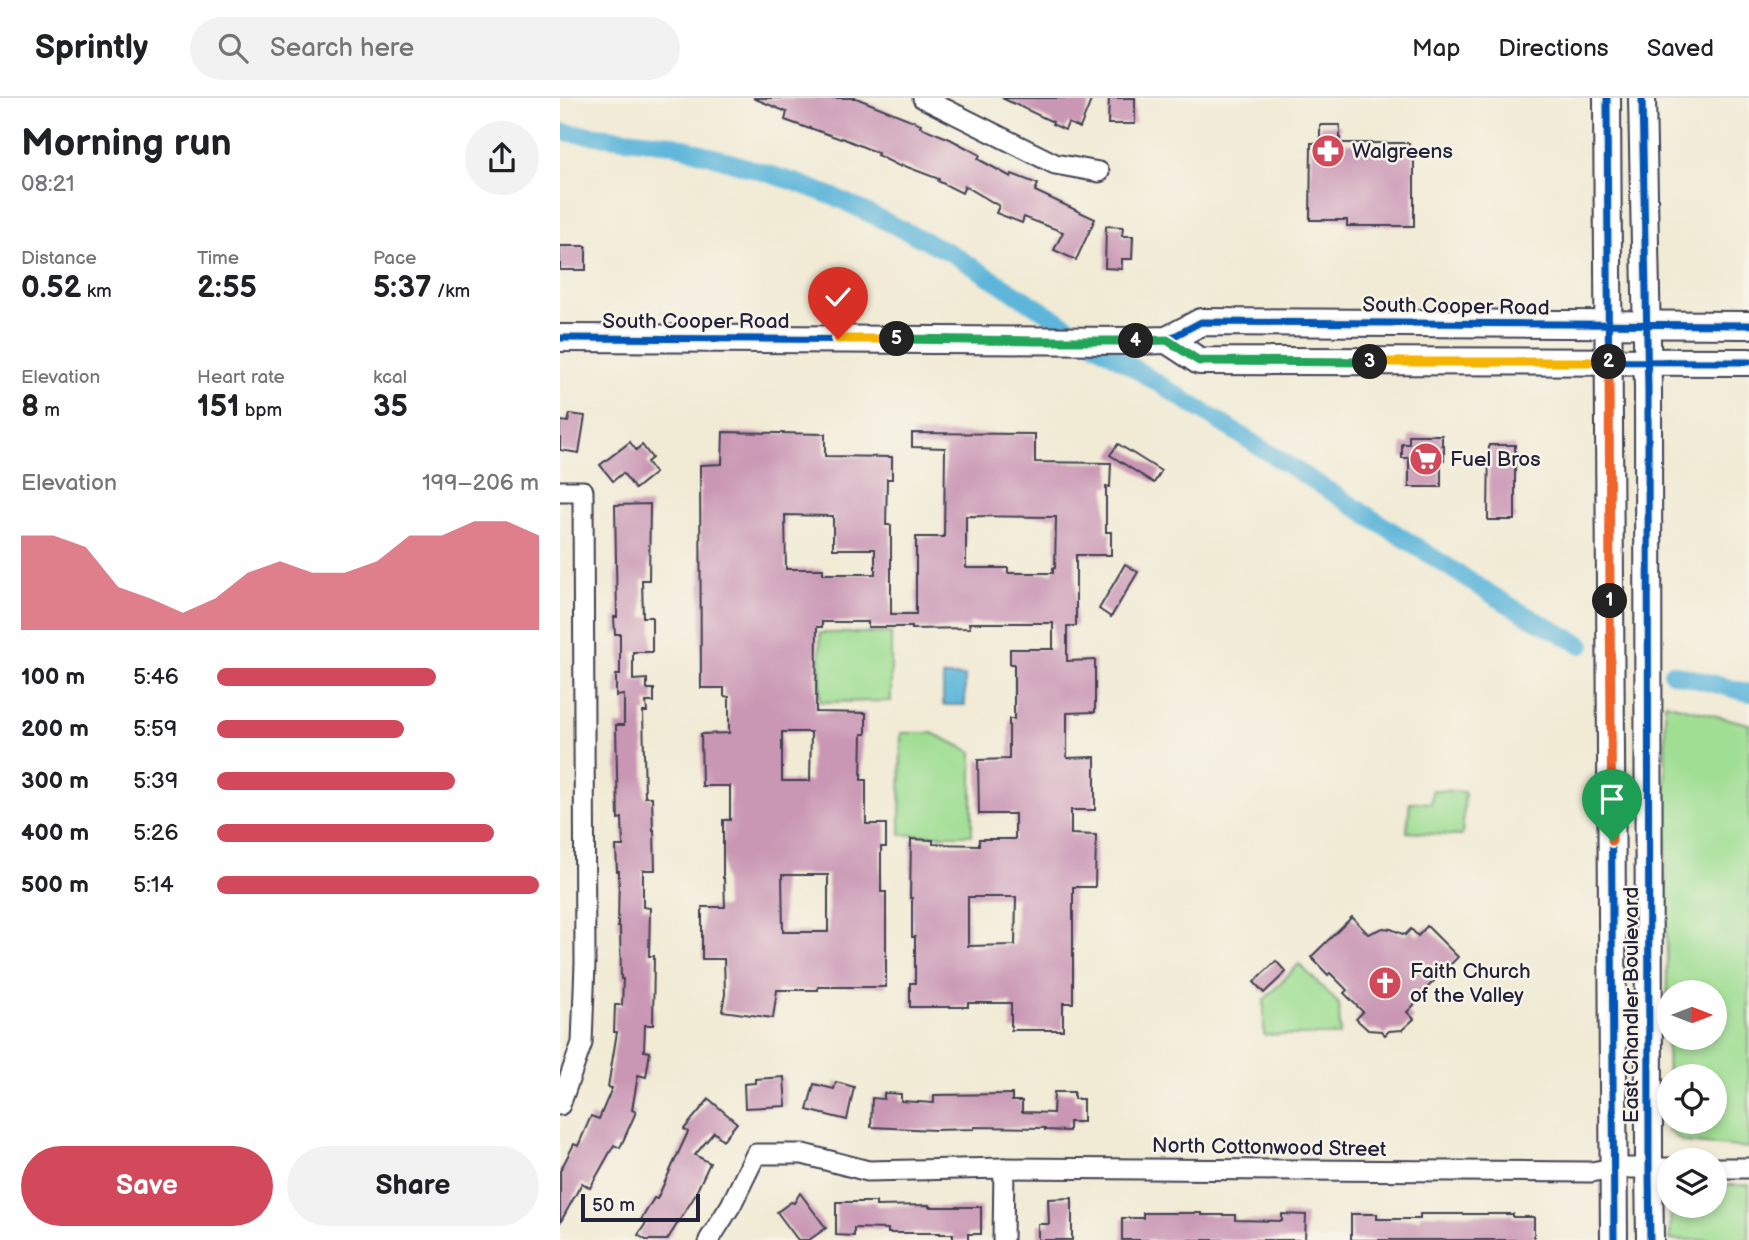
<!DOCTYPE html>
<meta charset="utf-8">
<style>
body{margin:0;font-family:"Balsamiq Sans",sans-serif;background:#f2f2f2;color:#202124;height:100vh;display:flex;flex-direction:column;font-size:26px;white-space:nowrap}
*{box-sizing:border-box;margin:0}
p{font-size:23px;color:#757577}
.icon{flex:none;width:38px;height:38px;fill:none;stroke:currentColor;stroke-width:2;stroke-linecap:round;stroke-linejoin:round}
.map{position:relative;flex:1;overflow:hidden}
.drawer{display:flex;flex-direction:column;background:#fff;width:560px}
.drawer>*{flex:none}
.needle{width:46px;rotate:90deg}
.buttons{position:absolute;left:1097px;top:882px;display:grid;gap:14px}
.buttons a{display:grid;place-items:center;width:70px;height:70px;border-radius:50%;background:#fff;box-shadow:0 4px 10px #0003;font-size:35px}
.scale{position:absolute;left:21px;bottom:18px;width:119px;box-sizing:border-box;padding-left:7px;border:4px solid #22223b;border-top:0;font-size:19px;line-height:24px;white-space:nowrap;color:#22223b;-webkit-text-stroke:5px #f7f3e8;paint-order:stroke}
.pin{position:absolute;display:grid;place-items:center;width:60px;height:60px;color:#fff;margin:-72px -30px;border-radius:50% 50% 50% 0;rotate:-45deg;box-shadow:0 0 7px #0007}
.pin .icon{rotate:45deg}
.km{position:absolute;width:35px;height:35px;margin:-18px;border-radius:50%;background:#222;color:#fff;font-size:19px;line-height:35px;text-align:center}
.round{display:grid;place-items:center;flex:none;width:74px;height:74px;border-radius:37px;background:#f2f2f2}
.head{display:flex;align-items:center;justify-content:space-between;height:119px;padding:0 21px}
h1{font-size:38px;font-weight:700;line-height:52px}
.figures{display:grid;grid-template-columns:repeat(3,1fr);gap:10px;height:119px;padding:7px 21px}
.figures div{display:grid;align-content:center}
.figures b{font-size:30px;font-weight:700}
.figures small{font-size:19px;font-weight:400}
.figures p{font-size:19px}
.chart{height:196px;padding:14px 21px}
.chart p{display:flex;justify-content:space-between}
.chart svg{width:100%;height:126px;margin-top:7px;fill:#d1495b;opacity:.7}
.primary-button{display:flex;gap:14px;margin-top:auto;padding:14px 21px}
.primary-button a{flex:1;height:80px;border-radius:42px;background:#d1495b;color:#fff;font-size:28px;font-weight:700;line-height:80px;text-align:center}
.primary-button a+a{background:#f2f2f2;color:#202124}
ul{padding:0 21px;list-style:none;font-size:23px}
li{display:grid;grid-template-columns:112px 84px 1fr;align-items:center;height:52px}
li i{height:18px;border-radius:9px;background:#d1495b}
header{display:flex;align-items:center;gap:42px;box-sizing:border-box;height:98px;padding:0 35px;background:#fff;border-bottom:2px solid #e0e0e0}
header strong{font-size:33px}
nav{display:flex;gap:38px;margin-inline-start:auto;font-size:24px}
.search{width:490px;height:63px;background:#f2f2f2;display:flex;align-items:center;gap:18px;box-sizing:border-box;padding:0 24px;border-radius:38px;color:#757577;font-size:26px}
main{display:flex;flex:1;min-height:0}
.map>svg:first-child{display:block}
.green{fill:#9fde93;stroke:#608067;stroke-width:2;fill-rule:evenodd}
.water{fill:#5db6da;stroke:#406c8a;stroke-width:2}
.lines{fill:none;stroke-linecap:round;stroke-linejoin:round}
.canal{stroke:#5db6da;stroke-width:18}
.building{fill:#c996b4;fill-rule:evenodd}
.minor-casing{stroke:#414052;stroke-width:23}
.secondary-casing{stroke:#414052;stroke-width:30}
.minor{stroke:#fff;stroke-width:19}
.secondary{stroke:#fff;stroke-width:26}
.cycleway-casing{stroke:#f7f3e8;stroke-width:11}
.cycleway{stroke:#0057b8;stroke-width:7}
.split-1-casing{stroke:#fff;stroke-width:14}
.split-2-casing{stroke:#fff;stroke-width:14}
.split-3-casing{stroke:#fff;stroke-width:14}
.split-4-casing{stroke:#fff;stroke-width:14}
.split-5-casing{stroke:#fff;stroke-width:14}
.split-6-casing{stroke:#fff;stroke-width:14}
.split-1{stroke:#f0652b;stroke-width:9}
.split-2{stroke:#f0652b;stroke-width:9}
.split-3{stroke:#f5b400;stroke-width:9}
.split-4{stroke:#22a559;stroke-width:9}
.split-5{stroke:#22a559;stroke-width:9}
.split-6{stroke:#f5b400;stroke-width:9}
.labels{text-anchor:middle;stroke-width:5;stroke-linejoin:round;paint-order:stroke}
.poi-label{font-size:21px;fill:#22223b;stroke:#f7f3e8;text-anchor:start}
.street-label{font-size:21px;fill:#22223b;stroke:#f7f3e8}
</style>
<header>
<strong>Sprintly</strong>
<div class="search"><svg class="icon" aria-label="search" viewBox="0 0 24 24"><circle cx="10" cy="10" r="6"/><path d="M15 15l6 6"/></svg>Search here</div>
<nav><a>Map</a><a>Directions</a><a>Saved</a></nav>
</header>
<main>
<section class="drawer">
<div class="head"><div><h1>Morning run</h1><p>08:21</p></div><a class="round"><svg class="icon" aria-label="share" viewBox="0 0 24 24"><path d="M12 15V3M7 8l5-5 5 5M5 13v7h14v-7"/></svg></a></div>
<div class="figures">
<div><p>Distance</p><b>0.52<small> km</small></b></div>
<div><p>Time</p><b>2:55</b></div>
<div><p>Pace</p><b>5:37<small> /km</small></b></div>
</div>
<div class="figures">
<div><p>Elevation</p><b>8<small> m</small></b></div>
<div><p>Heart rate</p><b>151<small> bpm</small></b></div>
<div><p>kcal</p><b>35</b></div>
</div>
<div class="chart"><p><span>Elevation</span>199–206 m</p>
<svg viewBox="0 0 160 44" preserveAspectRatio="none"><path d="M0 44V11L10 11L20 15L30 29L40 33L50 38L60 33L70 24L80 20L90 24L100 24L110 20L120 11L130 11L140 6L150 6L160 11V44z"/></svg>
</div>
<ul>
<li><b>100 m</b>5:46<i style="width:68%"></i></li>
<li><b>200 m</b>5:59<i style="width:58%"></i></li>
<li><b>300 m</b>5:39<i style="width:74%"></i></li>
<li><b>400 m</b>5:26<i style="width:86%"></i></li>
<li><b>500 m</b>5:14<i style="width:100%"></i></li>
</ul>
<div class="primary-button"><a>Save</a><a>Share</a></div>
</section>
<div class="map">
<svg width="1189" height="1142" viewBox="0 0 1189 1142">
<rect width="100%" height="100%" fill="#f7f3e8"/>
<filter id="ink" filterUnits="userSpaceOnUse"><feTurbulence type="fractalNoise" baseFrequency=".0143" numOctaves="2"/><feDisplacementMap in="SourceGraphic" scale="14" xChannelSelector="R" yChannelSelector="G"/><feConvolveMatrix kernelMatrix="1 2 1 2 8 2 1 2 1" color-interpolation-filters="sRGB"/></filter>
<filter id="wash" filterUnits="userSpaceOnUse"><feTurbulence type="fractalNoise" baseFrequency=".00686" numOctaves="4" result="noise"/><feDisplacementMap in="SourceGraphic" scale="28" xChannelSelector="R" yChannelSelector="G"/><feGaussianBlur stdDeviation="1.57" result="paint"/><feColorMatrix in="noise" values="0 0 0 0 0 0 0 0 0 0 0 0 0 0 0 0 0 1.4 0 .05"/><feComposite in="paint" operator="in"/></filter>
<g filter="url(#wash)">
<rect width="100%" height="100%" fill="#f1ebd5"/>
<g class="green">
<polygon points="260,535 331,535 331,603 260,604"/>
<path d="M1105,605L1189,626V1050L1124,1044L1108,1033ZM1155,894V940H1110V894ZM1155,978V1024H1110V978Z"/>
<polygon points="341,635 372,635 412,654 412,737 340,737"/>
<polygon points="872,692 905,694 902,738 847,734 850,704 871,705"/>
<polygon points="739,866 779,906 780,937 704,937 704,902"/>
<polygon points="1155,1087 1189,1087 1189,1142 1110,1142 1111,1108 1155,1108"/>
</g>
<rect class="water" x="383" y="578" width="22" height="29"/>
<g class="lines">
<g class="canal">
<polyline points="0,34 112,46 164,62 238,85 279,101 391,155 798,411 929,495 966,517 1022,547"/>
<polyline points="1112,575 1189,595"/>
</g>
</g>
<g id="blocks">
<g class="building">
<polygon points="193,0 296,0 361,26 360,29 390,41 420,57 418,61 451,79 452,76 478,86 475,93 535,121 516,162 494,152 503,134 464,119 462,125 436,115 439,108 405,88 402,95 378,83 379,81 342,67 341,69 317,57 318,55 282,40 281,41 250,30 250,31 225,22 227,14"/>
<polygon points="442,0 532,0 520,30 508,25 505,32 492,26 493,24"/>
<polygon points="549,0 575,0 575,26 548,26"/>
<polygon points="760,27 780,27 780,45 849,45 849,56 854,56 854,128 787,128 787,122 750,122 751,45 760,45"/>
<polygon points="546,128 563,129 562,138 573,138 572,161 562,161 562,171 545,170"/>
<rect x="0" y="148" width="26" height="24"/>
<polygon points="10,316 25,318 19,355 0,352 0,323 8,324"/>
<path d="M163,334L265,336V358L332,359V381H327L326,427H331V516H356V439H384L385,350L352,349V335L475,336V364L551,365L550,389L546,388V434H551V457H516V528H507V563L535,562V614L507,615V660L535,659V712H511V736L536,737L535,789H513V905H503V932H451V905H408V909H350V885H355V839H352V800H350L351,741L373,742V746L419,747V741H455V716H419L418,662L449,661V621H454V566H450V551H493V525H409L410,530L352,531V529H308V524H262V529H257L256,614L306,615V636H302L301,682H306V726H326V749H321V794H326V889H258V892H217L213,920L162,913L165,896L164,861H142V809H165L164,780H163V722H170V688H142L141,636L169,635V599L164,598V590H141L140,367L162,366ZM225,417L273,418V451H315V476H263V471H226ZM406,418L496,419L495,470H493V475H448V470H406ZM222,634H251L250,683H222ZM222,777H268V834H223ZM408,799H456L455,847L408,848Z"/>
<polygon points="849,337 882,337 882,347 884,347 884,362 881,362 881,389 849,389 849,360 842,360 842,346 849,346"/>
<polygon points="70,344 76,352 82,347 92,360 87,364 95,375 75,391 63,375 53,383 40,367"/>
<polygon points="558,346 601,373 594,385 550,357"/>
<polygon points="929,347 955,347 955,422 928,422"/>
<polygon points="90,406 89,482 82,482 83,519 92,519 92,554 73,554 73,582 87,581 87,591 94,591 94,604 86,604 87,614 83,614 85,699 92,699 93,732 94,732 95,772 83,772 83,809 90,810 89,858 94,858 93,927 85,927 84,953 90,954 86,979 78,977 72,1012 76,1014 60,1050 54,1047 30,1090 22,1085 0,1125 0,1073 14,1046 18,1048 31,1018 39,1021 52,990 48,989 57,934 54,934 55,907 62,907 63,881 61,881 60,829 58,829 59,773 57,773 56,748 63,748 62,720 58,721 56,627 64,627 64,597 56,598 56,577 60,577 60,536 55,536 54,519 57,519 55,407"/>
<polygon points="565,466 578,474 551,519 539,511"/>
<polygon points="792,819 808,836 823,830 831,831 845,837 851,831 858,838 867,828 898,859 864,893 866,895 847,914 854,921 842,932 829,933 825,937 821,933 808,932 796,921 803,914 784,895 787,892 770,875 768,877 751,859"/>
<polygon points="716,863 726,874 704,895 694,884"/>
<polygon points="224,979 226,1008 185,1010 184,986 195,985 195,981"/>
<polygon points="276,984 294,989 287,1022 247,1012 254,986 274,991"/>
<polygon points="494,994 514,994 514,1001 523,1001 523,1024 509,1024 509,1033 485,1032 485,1030 414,1029 414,1031 375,1032 311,1029 312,1000 324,1001 324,995 341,996 341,1003 374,1005 374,997 452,996 452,1003 462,1003 462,1014 493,1015"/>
<polygon points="149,1001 177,1025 163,1042 154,1034 135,1057 150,1065 133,1101 107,1142 86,1142 78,1137 86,1125 81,1122 94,1100 97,1101 128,1034 124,1031"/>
<polygon points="240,1095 266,1130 249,1142 238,1142 217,1114 231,1104 234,1105"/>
<polygon points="512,1100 512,1142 478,1142 478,1126 489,1126 488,1101"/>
<polygon points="276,1104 316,1104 316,1108 369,1107 369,1109 421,1109 421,1136 408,1136 408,1142 393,1142 393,1136 380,1136 380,1135 328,1135 328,1131 294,1130 294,1138 276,1137"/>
<polygon points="583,1115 642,1115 642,1117 675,1117 675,1122 722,1123 722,1116 746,1117 745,1142 562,1142 562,1120 583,1120"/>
<polygon points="791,1116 817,1116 817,1121 860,1121 860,1116 953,1116 953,1119 974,1119 974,1142 791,1142"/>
</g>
</g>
</g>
<g filter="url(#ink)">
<use href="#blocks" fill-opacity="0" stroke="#414052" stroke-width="2"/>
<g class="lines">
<defs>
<g id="minor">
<polyline points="363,0 495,66 539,74"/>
<polyline points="0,393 23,393 25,865 22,945 0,1007"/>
<polyline points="1155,1070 1189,1070"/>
<polyline points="149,1142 171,1107 196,1056 243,1056 308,1073 444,1070 1031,1074 1054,1070 1110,1070"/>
<polyline points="443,1142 444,1070"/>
</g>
<g id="secondary">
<polyline points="1047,0 1054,1142"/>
<polyline points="1082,0 1088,291 1089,1070 1090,1142"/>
<polyline points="0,240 573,243 607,242 641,224 1189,227"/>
<polyline points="607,242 639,263 1189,264"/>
</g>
</defs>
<use href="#minor" class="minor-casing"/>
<use href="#secondary" class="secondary-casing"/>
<use href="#minor" class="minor"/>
<use href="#secondary" class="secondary"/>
<defs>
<g id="cycleway">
<polyline points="1047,0 1054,1142"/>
<polyline points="1082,0 1088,291 1089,1070 1090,1142"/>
<polyline points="0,240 573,243 607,242 641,224 1189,227"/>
<polyline points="607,242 639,263 1189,264"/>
</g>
</defs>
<use href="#cycleway" class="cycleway-casing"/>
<use href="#cycleway" class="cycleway"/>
</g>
</g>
<g class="lines" filter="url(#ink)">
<defs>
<polyline id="split-1" points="1050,503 1052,743"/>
<polyline id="split-2" points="1049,264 1050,503"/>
<polyline id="split-3" points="810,264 1049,264"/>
<polyline id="split-4" points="576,243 607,242 639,263 810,264"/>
<polyline id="split-5" points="337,241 476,243 576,243"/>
<polyline id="split-6" points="278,241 337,241"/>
</defs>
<use href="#split-1" class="split-1-casing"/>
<use href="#split-2" class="split-2-casing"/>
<use href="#split-3" class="split-3-casing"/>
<use href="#split-4" class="split-4-casing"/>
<use href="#split-5" class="split-5-casing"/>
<use href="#split-6" class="split-6-casing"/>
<use href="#split-1" class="split-1"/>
<use href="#split-2" class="split-2"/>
<use href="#split-3" class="split-3"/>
<use href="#split-4" class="split-4"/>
<use href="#split-5" class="split-5"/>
<use href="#split-6" class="split-6"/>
</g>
<defs>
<symbol id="pharmacy-disc" viewBox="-11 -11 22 22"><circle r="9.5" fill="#d1495b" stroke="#f7f3e8"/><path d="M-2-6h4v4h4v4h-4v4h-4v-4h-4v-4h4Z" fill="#fff"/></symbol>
<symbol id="supermarket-disc" viewBox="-11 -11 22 22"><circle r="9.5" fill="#d1495b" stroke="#f7f3e8"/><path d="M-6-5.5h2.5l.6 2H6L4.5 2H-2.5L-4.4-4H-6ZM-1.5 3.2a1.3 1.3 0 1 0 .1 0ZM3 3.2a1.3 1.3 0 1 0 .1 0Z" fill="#fff"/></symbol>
<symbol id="church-disc" viewBox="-11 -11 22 22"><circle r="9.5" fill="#d1495b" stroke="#f7f3e8"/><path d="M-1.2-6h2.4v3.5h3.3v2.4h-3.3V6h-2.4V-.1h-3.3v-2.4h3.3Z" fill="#fff"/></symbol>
</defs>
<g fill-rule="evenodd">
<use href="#pharmacy-disc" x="749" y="34" width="38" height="38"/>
<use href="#supermarket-disc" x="847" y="342" width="38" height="38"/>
<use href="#church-disc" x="806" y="866" width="38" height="38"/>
</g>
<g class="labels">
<g class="poi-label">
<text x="792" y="60">Walgreens</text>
<text x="890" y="368">Fuel Bros</text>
<text x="850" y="880">Faith Church<tspan x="850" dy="24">of the Valley</tspan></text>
</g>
<g class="street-label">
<text transform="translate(896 208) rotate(1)" y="7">South Cooper Road</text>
<text x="136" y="230">South Cooper Road</text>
<text transform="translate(1071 907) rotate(-90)" y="7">East Chandler Boulevard</text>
<text transform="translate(709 1049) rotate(1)" y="7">North Cottonwood Street</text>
</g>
</g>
</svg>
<div class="buttons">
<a><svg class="needle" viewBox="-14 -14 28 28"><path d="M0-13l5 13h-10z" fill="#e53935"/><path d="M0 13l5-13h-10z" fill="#757577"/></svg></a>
<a><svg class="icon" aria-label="locate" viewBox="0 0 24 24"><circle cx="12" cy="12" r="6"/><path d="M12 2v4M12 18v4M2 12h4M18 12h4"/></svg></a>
<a><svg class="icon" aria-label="layers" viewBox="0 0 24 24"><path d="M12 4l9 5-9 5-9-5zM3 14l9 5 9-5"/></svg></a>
</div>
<div class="scale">50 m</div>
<div class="pin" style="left:1052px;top:743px;background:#1e9e55"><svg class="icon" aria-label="arrive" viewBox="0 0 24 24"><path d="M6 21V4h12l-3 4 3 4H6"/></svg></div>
<div class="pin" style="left:278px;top:241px;background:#d93025"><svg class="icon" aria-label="check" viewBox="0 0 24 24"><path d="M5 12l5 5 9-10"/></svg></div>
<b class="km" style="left:1050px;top:503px">1</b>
<b class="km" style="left:1049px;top:264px">2</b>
<b class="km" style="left:810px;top:264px">3</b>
<b class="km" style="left:576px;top:243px">4</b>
<b class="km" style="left:337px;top:241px">5</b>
</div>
</main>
